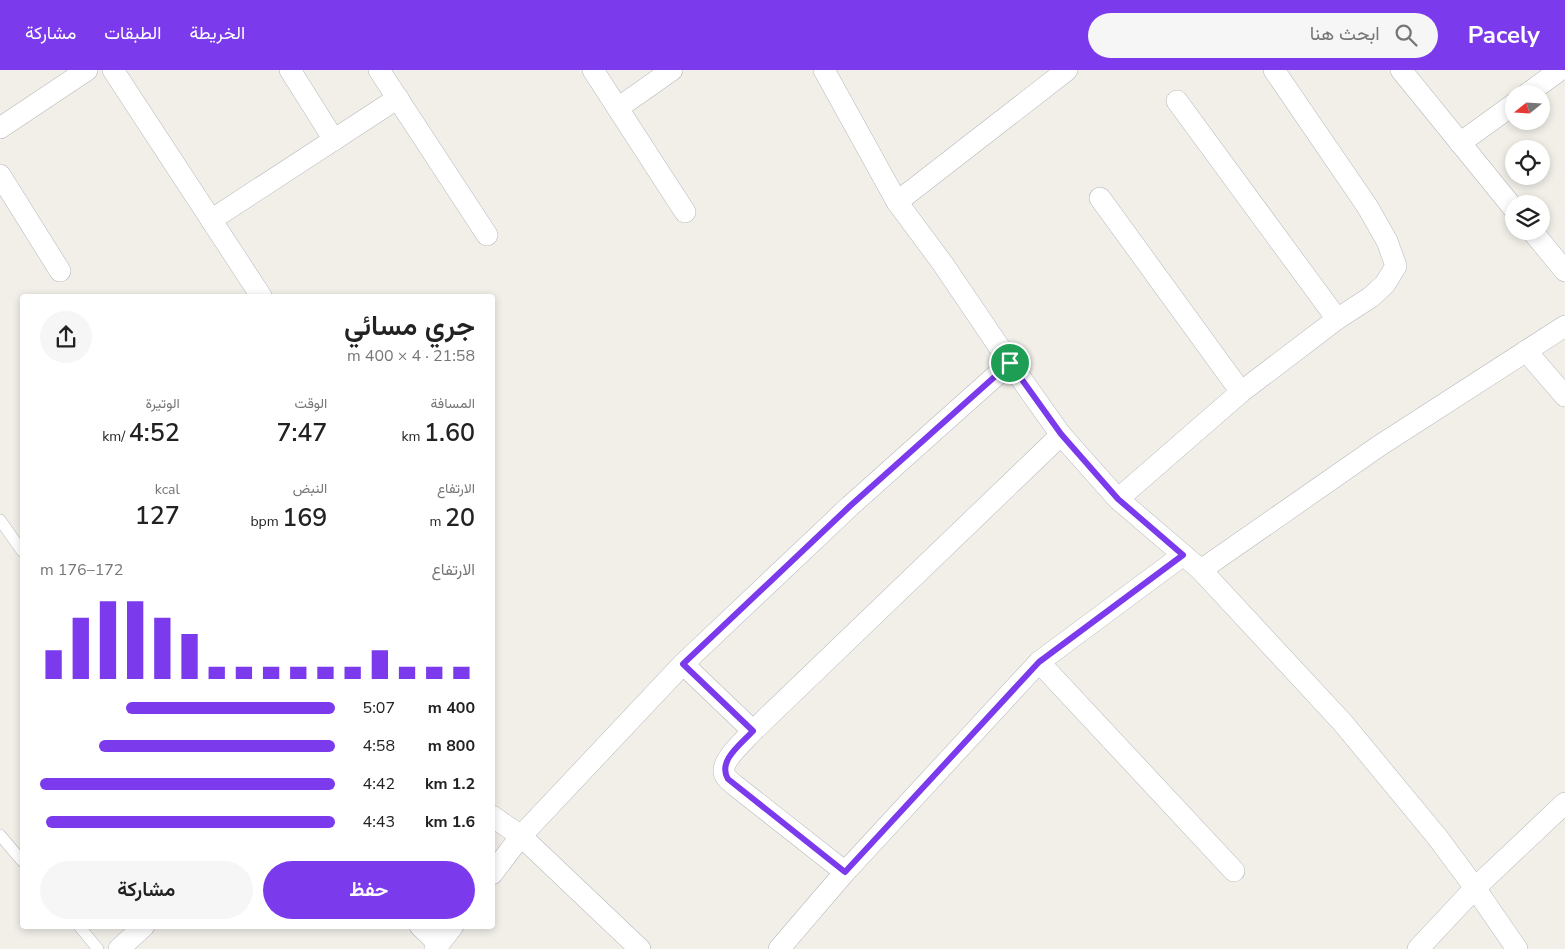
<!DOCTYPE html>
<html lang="ar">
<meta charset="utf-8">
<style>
body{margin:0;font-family:"Nunito Sans",Vazirmatn,sans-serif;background:#f6f6f6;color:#222;direction:rtl;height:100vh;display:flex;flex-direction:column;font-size:19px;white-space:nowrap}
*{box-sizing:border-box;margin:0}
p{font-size:16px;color:#767676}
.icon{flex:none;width:28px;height:28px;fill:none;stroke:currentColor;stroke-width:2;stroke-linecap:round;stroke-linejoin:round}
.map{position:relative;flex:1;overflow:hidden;direction:ltr}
.drawer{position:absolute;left:20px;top:224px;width:475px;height:635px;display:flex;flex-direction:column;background:#fff;border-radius:5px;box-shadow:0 2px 8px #0003;direction:rtl}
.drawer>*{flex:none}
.needle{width:32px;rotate:252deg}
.buttons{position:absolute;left:1505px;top:15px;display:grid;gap:10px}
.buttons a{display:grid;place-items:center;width:45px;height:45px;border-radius:50%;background:#fff;box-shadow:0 2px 8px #0003;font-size:25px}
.pin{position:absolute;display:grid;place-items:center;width:42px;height:42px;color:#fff;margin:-21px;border:2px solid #fff;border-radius:50%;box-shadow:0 1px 5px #0007}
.round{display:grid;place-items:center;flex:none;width:52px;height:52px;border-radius:26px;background:#f6f6f6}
.overview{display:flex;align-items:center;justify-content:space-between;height:85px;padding:0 20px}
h1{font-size:28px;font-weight:600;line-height:38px}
.stats{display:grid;grid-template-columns:repeat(3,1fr);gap:8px;height:85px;padding:5px 20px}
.stats div{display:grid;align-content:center}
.stats b{font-size:25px;font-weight:600}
.stats small{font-size:14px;font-weight:400}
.stats p{font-size:14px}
.chart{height:140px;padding:10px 20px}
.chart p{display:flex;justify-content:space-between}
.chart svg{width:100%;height:90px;margin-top:5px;stroke:#7c3aed;stroke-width:6}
.button{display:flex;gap:10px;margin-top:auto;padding:10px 20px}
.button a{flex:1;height:58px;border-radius:30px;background:#7c3aed;color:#fff;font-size:20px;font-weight:600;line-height:58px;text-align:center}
.button a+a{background:#f6f6f6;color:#222}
ul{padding:0 20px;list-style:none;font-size:16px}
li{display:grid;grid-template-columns:80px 60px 1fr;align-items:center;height:38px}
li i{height:12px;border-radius:6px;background:#7c3aed}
header{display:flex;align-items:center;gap:30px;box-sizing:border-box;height:70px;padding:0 25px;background:#7c3aed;color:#fff}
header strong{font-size:24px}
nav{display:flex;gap:28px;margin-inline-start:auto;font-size:18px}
.search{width:350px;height:45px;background:#f6f6f6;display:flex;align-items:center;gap:12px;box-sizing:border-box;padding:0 18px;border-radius:28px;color:#767676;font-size:19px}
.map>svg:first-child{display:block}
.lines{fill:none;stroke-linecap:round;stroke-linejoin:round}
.lane-casing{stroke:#b5b8bc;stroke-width:12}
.street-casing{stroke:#b5b8bc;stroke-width:22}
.lane{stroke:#fff;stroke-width:11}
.street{stroke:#fff;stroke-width:21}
.route-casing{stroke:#fff;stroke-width:10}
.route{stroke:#7c3aed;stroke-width:6}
</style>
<header>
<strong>Pacely</strong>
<div class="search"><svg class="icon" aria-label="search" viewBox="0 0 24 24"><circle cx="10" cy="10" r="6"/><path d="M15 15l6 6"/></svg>ابحث هنا</div>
<nav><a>الخريطة</a><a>الطبقات</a><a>مشاركة</a></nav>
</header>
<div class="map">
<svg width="1565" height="879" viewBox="0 0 1565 879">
<rect width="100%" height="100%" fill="#f1efe8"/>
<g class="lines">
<defs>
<g id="lane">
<polyline points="0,450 22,481"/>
<polyline points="0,765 22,791"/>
<polyline points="79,856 98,879"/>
</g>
<g id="street">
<polyline points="113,0 261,226"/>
<polyline points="290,0 334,70"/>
<polyline points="379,0 487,165"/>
<polyline points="593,0 685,142"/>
<polyline points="824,0 897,132 943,194 1010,293 1061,365 1118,429 1201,500 1343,653 1438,768 1475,818 1517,879"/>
<polyline points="1401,0 1514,139"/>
<polyline points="1527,24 1560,0"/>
<polyline points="1177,31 1337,249"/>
<polyline points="618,38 672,0"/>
<polyline points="0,58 87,0"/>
<polyline points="1460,73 1514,34"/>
<polyline points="0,105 60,201"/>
<polyline points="1100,128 1241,322"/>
<polyline points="897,132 1067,0"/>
<polyline points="211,150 398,28"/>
<polyline points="1532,161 1565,201"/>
<polyline points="1526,281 1565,326"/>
<polyline points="1118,429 1241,322 1337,249 1371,227 1385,214 1396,196 1387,171 1367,136 1274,0"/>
<polyline points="1201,500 1379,376 1565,256"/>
<polyline points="1039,592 1234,801"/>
<polyline points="683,594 753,661"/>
<polyline points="492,746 521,766 640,879"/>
<path d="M845,802L737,717C732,713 725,708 724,702C722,690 745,670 753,661L1061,365"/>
<polyline points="492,804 521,766 683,594 850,436 1010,293"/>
<polyline points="420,856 439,874"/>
<polyline points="119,879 144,856"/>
<polyline points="435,879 453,856"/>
<polyline points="779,879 845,802 1039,592 1183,485"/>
<polyline points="1418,879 1475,818 1565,733"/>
</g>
</defs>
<use href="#lane" class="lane-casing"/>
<use href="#street" class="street-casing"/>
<use href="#lane" class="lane"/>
<use href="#street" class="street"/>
</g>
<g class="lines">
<defs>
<path id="route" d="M1010,293L1061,364L1118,429L1183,485L1039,592L845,802L728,709C717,691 741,674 753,661L683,594L850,436Z"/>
</defs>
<use href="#route" class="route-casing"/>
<use href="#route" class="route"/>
</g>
</svg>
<div class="buttons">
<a><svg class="needle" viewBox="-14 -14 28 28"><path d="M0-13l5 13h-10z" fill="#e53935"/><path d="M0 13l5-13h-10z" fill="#767676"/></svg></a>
<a><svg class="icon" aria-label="locate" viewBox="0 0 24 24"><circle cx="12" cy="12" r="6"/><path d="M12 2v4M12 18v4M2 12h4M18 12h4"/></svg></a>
<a><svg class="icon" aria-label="layers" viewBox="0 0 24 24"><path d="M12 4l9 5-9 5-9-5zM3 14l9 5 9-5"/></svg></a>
</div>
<div class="pin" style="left:1010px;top:293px;background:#1e9e55"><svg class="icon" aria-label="arrive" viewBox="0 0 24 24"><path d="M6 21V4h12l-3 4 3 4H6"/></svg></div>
<section class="drawer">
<div class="overview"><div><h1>جري مسائي</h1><p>21:58 · 4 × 400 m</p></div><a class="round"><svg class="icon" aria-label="share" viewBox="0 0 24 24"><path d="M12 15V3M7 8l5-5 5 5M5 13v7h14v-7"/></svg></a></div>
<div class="stats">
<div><p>المسافة</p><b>1.60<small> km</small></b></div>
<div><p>الوقت</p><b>7:47</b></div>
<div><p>الوتيرة</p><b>4:52<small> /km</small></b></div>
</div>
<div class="stats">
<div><p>الارتفاع</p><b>20<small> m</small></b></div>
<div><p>النبض</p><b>169<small> bpm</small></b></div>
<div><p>kcal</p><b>127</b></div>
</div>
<div class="chart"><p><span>الارتفاع</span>172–176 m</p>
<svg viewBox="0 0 160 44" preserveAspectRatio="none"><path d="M5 44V30M15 44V14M25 44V6M35 44V6M45 44V14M55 44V22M65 44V38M75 44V38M85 44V38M95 44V38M105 44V38M115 44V38M125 44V30M135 44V38M145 44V38M155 44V38"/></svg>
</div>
<ul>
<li><b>400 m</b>5:07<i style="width:71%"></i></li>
<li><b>800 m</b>4:58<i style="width:80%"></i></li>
<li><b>1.2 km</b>4:42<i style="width:100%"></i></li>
<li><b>1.6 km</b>4:43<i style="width:98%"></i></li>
</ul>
<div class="button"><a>حفظ</a><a>مشاركة</a></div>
</section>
</div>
